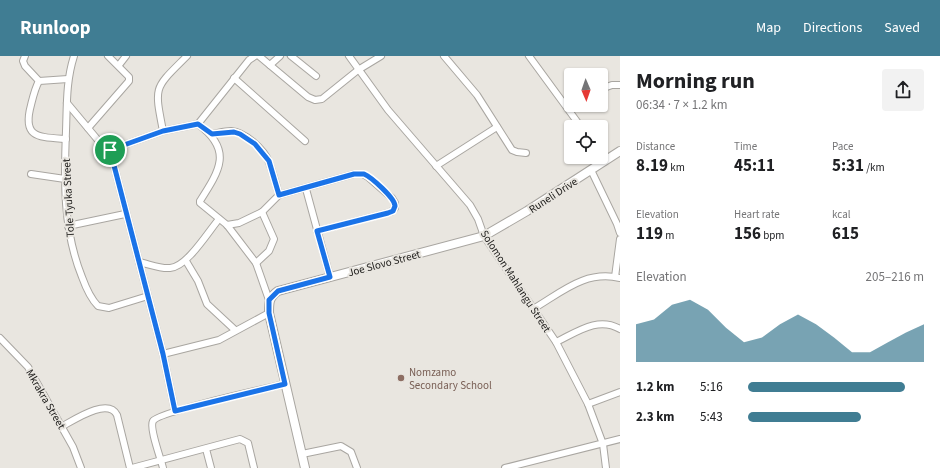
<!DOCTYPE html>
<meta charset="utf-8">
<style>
body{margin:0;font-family:"Source Sans 3",sans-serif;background:#f2f2f2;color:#202124;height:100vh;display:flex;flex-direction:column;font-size:15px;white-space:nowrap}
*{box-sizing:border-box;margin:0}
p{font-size:13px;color:#757577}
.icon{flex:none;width:22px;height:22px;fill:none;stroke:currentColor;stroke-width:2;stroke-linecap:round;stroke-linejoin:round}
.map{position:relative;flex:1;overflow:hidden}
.side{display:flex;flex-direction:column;background:#fff;width:320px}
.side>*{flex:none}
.needle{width:26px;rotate:178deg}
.buttons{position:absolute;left:564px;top:12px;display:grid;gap:8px}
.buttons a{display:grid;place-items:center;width:44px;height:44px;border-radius:4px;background:#fff;box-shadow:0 1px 3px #0004;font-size:20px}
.pin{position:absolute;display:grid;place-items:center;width:34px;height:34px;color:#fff;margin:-17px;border:2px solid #fff;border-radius:50%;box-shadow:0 1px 4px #0007}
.round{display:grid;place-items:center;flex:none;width:42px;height:42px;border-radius:4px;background:#f2f2f2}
.overview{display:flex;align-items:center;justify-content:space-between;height:68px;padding:0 16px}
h1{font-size:22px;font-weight:700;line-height:30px}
.stats{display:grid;grid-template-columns:repeat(3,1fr);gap:6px;height:68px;padding:4px 16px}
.stats div{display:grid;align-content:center}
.stats b{font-size:17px;font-weight:700}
.stats small{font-size:11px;font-weight:400}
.stats p{font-size:11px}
.chart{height:112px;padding:8px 16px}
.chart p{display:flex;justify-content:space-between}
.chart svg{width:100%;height:72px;margin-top:4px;fill:#407d93;opacity:.7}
ul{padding:0 16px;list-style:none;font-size:13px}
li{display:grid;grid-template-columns:64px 48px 1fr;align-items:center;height:30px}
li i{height:10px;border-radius:5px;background:#407d93}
header{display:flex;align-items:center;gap:24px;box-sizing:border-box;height:56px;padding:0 20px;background:#407d93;color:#fff}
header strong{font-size:19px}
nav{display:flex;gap:22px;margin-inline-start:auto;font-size:14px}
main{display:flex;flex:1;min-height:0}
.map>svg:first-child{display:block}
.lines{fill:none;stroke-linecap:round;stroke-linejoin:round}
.street-casing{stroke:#a9a6a1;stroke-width:8}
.secondary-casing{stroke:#a9a6a1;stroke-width:10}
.street{stroke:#fff;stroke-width:6}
.secondary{stroke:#fff;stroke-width:8}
.route-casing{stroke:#fff;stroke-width:8}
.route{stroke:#1a73e8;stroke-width:5}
.education-dot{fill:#8d6e63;stroke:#e9e6e0;stroke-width:1.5}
.labels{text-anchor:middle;stroke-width:4;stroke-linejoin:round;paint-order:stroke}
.street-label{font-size:11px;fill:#22211f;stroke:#e9e6e0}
.education-label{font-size:11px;fill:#785e54;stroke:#e9e6e0;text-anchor:start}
</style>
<header>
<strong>Runloop</strong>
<nav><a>Map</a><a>Directions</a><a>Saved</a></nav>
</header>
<main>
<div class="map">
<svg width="620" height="412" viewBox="0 0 620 412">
<rect width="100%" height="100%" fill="#e9e6e0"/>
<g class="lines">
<defs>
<g id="street">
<polyline points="25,0 23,5 25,10 39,25"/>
<path d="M74,0C66,25 67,49 66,75C64,125 63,174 82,221C86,232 90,242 98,250L109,252L148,240"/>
<polyline points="259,0 308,41 315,44 322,43 358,14 381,0"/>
<polyline points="291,0 316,20"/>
<polyline points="349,0 388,54 470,149 478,163 484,180 556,286 588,348 603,388 606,412"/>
<polyline points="444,0 477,39 512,94 517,96 526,97"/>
<polyline points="529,0 581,71"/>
<polyline points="119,9 126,0"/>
<polyline points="270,9 280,0"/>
<polyline points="234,22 305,85"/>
<polyline points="601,33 612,29 620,29"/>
<polyline points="67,47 97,83 110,94"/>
<path d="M198,68C233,94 220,114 200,145V147L227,169L256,207L269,244"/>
<polyline points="88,72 129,25 129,21 108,0"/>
<path d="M163,75C154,29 154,33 187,0"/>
<path d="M212,78C218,77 225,75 231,75C245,76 264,93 269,106C273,117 276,128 279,139"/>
<path d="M66,83C38,81 22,82 31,49C33,41 35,32 39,25L68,23"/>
<polyline points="110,94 163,298 175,355"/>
<polyline points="110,94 163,75 198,68 249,4 255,0"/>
<polyline points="436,110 497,71"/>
<polyline points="591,114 617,168 620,177"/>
<polyline points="31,118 65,123"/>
<polyline points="306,133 330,221"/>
<polyline points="227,169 239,167 262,156 279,139 354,118 363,118 368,121 392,142 395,147 395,152 391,156 317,175"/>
<polyline points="68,170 125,158"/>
<polyline points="186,205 198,225 207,248 235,274"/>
<path d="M139,206C149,208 160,213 170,212C187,211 208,176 219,163"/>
<polyline points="256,207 269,195 274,183 262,156"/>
<polyline points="615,221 620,183"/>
<path d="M533,253C562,236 585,214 620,222"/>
<polyline points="0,282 28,311 73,391 81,412"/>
<path d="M556,286C577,276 598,260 620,273"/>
<polyline points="163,298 219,284 269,257"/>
<polyline points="588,348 620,336"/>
<path d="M61,371C74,364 108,341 117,359L130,412"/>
<polyline points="206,393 211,412"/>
<polyline points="302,398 341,390 351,396 357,412"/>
<polyline points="132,412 240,383 248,387 254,412"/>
<path d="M163,412C161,403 149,372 153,365C158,356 268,332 285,328"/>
<polyline points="505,412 620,383"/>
</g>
<path id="secondary" d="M305,412L269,257C269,246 269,241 278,235L484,180L527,155L620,95"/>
</defs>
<use href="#street" class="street-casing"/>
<use href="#secondary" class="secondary-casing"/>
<use href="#street" class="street"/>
<use href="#secondary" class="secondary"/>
</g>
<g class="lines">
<defs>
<path id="route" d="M198,68L212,78L234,76L240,78L255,88L269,105L279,139L354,118C357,118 360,118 364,118C371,121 395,142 395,150L393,155L388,157L317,175L330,221L278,235L269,244V257L285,328L175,355L163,298L110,94L163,75Z"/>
</defs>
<use href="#route" class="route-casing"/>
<use href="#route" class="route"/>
</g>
<circle class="education-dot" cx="401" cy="322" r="4"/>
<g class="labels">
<g class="street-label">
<text transform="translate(553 139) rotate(-33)" y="4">Runeli Drive</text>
<text transform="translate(68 142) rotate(-93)" y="4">Tole Tyuka Street</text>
<text transform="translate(384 207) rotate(-15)" y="4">Joe Slovo Street</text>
<text transform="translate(516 225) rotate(57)" y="4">Solomon Mahlangu Street</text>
<text transform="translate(46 343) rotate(60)" y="4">Mkrakra Street</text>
</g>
<g class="education-label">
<text x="409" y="320">Nomzamo<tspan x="409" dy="13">Secondary School</tspan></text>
</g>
</g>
</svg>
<div class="buttons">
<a><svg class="needle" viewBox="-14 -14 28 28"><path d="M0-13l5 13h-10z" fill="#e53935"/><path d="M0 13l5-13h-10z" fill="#757577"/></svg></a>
<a><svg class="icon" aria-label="locate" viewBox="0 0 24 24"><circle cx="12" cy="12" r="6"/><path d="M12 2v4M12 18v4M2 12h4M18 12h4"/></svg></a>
</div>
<div class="pin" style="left:110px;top:94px;background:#1e9e55"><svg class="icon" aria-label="arrive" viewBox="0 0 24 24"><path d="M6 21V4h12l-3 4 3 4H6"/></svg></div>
</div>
<section class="side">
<div class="overview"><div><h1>Morning run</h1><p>06:34 · 7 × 1.2 km</p></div><a class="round"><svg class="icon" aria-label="share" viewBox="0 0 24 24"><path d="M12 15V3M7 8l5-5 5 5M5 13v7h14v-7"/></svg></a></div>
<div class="stats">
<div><p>Distance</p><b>8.19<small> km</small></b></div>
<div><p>Time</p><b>45:11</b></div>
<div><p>Pace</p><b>5:31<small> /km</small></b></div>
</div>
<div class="stats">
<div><p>Elevation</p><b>119<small> m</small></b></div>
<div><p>Heart rate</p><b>156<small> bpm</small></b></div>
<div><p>kcal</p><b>615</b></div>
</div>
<div class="chart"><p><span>Elevation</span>205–216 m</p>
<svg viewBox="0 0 160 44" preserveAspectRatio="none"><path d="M0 44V21L10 18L20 9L30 6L40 12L50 23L60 32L70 29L80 21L90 15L100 21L110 29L120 38L130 38L140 32L150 26L160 21V44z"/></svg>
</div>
<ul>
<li><b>1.2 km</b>5:16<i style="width:89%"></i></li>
<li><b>2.3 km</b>5:43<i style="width:64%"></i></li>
</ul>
</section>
</main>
